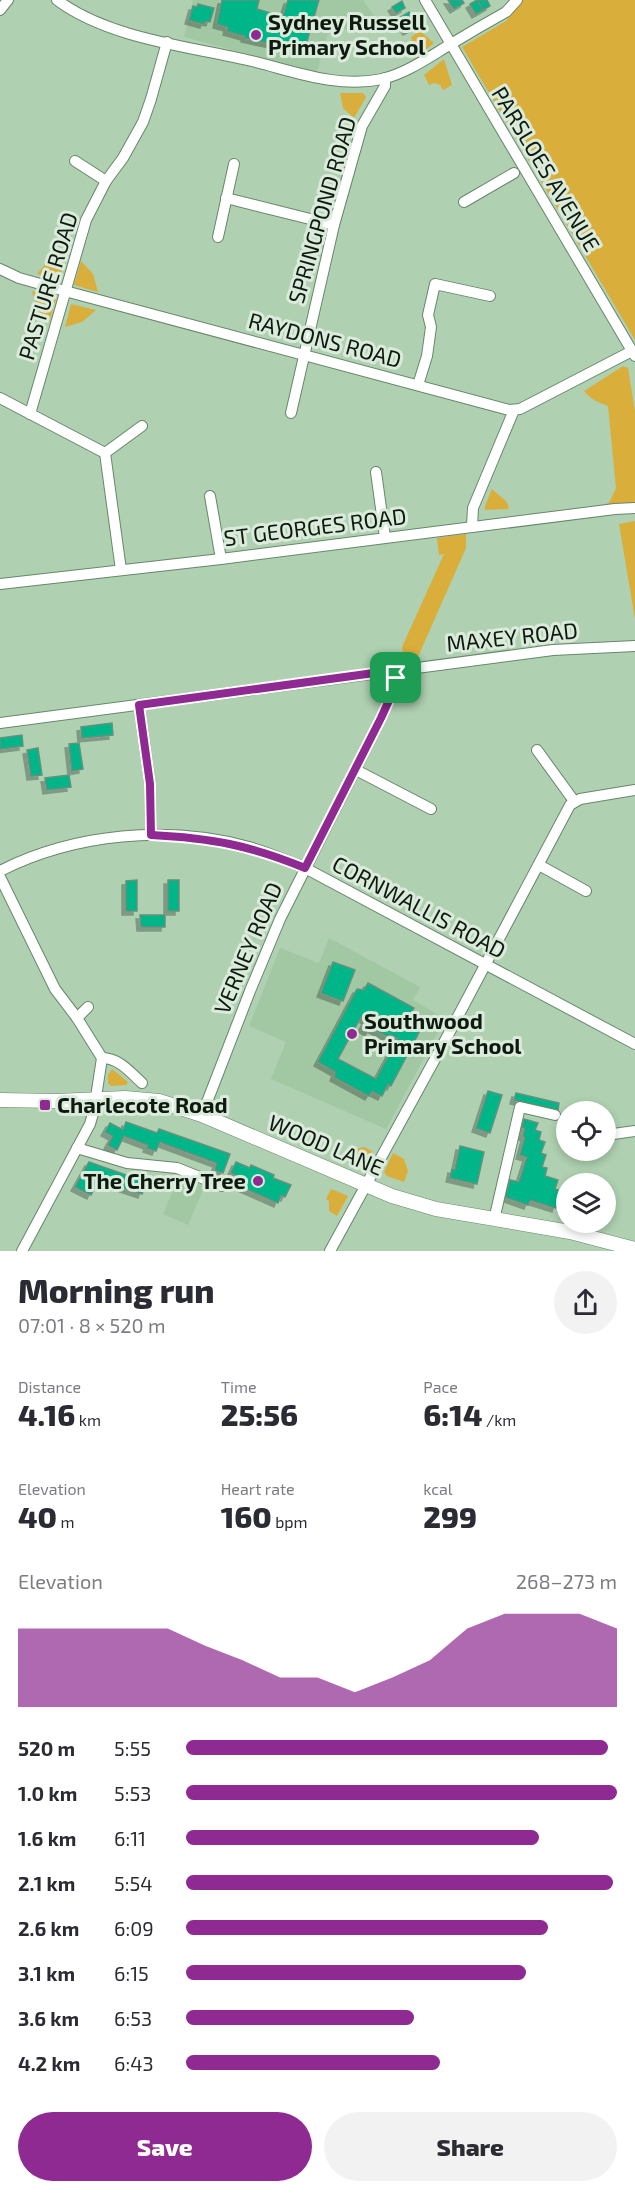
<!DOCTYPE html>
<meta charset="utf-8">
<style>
body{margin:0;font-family:"Exo 2",sans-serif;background:#f2f2f3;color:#2b2b33;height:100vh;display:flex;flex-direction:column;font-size:22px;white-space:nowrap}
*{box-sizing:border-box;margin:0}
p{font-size:20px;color:#7c7c81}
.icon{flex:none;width:33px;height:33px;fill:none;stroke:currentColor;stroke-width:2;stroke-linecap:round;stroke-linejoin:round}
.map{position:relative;height:1251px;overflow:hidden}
.sheet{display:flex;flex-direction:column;background:#fff;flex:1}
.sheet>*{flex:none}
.tools{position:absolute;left:556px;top:1101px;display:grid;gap:12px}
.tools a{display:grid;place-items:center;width:60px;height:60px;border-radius:50%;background:#fff;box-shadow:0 3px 9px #0003;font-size:30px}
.pin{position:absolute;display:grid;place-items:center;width:51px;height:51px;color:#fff;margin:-26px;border-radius:12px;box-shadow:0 3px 9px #0006}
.round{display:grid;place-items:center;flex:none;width:63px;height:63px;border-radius:32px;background:#f2f2f3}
.overview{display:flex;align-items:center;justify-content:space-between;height:102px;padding:0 18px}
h1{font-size:33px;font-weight:800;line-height:45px}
.metrics{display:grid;grid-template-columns:repeat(3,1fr);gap:9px;height:102px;padding:6px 18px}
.metrics div{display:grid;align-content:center}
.metrics b{font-size:30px;font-weight:800}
.metrics small{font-size:16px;font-weight:400}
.metrics p{font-size:16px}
.chart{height:168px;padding:12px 18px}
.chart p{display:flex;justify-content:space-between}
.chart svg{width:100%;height:108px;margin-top:6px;fill:#8e2a91;opacity:.7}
.cta{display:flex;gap:12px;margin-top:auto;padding:12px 18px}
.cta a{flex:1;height:69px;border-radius:36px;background:#8e2a91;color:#fff;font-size:24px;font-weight:800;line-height:69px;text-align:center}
.cta a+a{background:#f2f2f3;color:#2b2b33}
ul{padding:0 18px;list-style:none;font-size:20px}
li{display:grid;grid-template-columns:96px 72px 1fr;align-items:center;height:45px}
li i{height:15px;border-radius:8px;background:#8e2a91}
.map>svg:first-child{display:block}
.built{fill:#a1c8a3}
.green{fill:#daae3a}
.building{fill:#00b688;stroke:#65917e;stroke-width:1.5;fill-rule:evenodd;filter:url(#shadow)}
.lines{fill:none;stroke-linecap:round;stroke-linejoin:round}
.minor-casing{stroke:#68876a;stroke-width:12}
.major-casing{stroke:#68876a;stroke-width:15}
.minor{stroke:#fff;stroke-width:10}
.major{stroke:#fff;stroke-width:14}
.route-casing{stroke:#fff;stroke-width:12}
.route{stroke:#8e2a91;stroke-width:8}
.poi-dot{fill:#8e2a91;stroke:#dbebdb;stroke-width:2}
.labels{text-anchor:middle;stroke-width:6;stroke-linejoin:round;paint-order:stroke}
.poi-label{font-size:22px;font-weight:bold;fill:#0e1a0f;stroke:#dbebdb;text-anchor:start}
.street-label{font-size:22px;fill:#0e1a0f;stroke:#dbebdb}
</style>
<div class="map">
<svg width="635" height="1251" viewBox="0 0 635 1251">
<defs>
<filter id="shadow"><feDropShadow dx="-4" dy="4" stdDeviation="0" flood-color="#0004"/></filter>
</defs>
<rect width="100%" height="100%" fill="#afd0b1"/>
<g class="built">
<polygon points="193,0 363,0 375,17 358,33 338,27 328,33 317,72 184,37"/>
<polygon points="329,938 420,987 413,1000 445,1019 386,1129 271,1079 286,1042 249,1026 280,948 319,963"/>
<polygon points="186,1177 203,1184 201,1189 203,1190 188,1225 163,1214 177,1181 183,1183"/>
</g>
<g class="green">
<polygon points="522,0 635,0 635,340 462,47 506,21"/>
<polygon points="420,31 434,43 414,59 407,48 411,45 412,40 411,37"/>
<polygon points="444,59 452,85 443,90 440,85 434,83 429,85 424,75"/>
<polygon points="340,93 363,93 366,97 354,118 343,108"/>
<polygon points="66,257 59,280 37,274 48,261"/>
<polygon points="81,261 93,274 98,292 74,285"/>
<polygon points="32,291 56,299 49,322 37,309"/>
<polygon points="71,304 96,310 82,322 65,327"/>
<path d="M623,366L628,368L635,411V502L607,507L606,505L610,501L616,488L608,406C598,402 591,400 584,391Z"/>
<polygon points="492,489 507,502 509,509 485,510 485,506"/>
<polygon points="635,521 635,619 619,524"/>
<polygon points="466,534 466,548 417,659 404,659 402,647 444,554 439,555 437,538"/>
<polygon points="112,1069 128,1082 126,1085 111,1086 108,1083 108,1075"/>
<polygon points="364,1147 372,1151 367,1160 359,1165 348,1161 352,1150"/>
<polygon points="393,1153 404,1159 408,1171 404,1182 387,1176 384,1172"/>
<polygon points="331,1189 348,1196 337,1216 329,1211 329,1201 326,1199"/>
</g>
<g class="building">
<polygon points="222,0 259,0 257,9 274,14 270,26 283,30 286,20 282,19 288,0 319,0 305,48 293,45 292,48 245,38 245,36 227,31 228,27 217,24"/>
<polygon points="448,0 462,0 464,3 454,9"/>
<polygon points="477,0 487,0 490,6 483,10"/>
<polygon points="477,0 483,10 476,14 470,4"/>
<polygon points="402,1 405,8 396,13 392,7"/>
<polygon points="198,4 214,8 210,22 205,21 204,24 189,20 193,6 197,7"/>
<polygon points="409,12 413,19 403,25 399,18"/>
<polygon points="413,19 417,26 407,31 403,25"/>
<polygon points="112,723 113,735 82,738 81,727"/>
<polygon points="22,735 23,746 0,749 0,738"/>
<polygon points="79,743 83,769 72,771 69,744"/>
<polygon points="38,748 42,775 31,776 27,750"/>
<polygon points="69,775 71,787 47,790 45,778"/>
<polygon points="137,880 137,911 126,911 126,881"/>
<rect x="168" y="880" width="11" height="31"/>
<polygon points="140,915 165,915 165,927 141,927"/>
<polygon points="333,962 355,970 343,1001 321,993"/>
<path d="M368,983L414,1008L412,1011L426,1019L391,1086L388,1084L382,1096L372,1091L369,1096L334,1077L336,1072L318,1062L357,989L364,990ZM361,1017L366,1020L362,1028L369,1032L371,1028L387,1036L390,1034L398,1038L376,1079L338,1059Z"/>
<polygon points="488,1091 502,1095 490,1133 476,1128"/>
<polygon points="516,1093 559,1103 558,1110 514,1100"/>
<polygon points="524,1119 538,1123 535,1130 541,1132 539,1140 545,1142 541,1153 546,1155 542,1167 547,1168 545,1176 558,1180 555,1189 561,1191 556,1208 530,1200 528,1205 505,1197 510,1180 519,1182 527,1157 520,1155 525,1137 523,1136 525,1128 522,1127"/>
<polygon points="126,1122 157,1133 159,1129 230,1154 223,1173 215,1170 217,1163 160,1142 156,1151 147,1148 148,1145 124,1136 117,1150 108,1145 113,1136 105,1132 110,1123 123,1130"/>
<polygon points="460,1146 484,1152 477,1184 450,1178 452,1169 455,1170"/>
<polygon points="89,1162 146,1182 142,1194 106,1182 105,1184 98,1181 91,1195 75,1187"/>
<polygon points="236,1162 250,1168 251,1165 274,1175 273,1178 291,1185 285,1197 281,1195 278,1203 235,1184 238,1176 231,1173"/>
</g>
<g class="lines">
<defs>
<g id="minor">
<path d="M57,0C108,38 186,46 247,60C291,70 336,89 382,79C407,73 429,57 451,44C469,33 488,22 506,12L517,0"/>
<polyline points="425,0 635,356"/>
<polyline points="0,10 8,0"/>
<polyline points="75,161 106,181"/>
<polyline points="226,198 334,225"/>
<polyline points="464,202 514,173"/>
<polyline points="218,237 234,164"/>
<polyline points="0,269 19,278 65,291 509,410 520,409 632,351"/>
<polyline points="418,385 427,356 431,327 428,315 435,284 490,296"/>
<polyline points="0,398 105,453 121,570"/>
<polyline points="291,413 334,225 362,126 385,86 385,78"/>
<polyline points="30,414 86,220 106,181 123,158 143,122 151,99 167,42"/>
<polyline points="105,453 142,426"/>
<polyline points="376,472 385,537"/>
<polyline points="210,496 221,559"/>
<polyline points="472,526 473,508 514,410"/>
<polyline points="0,584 221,559 615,509 635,508"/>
<polyline points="139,705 150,784 151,835"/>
<polyline points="0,723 553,650 635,646"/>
<polyline points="537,750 574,801"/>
<polyline points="356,770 431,809"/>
<polyline points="539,865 586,891"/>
<path d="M0,871C75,833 168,825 249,847C268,853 286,860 305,868L635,1044"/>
<polyline points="0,877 55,989 77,1018 102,1058 94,1110 90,1124 22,1251"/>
<polyline points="77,1018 88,1007"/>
<path d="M102,1058C119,1058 130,1072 142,1083"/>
<polyline points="202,1115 250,991 280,919 381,718 396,685 396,670"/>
<polyline points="606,1135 635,1131"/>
<polyline points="77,1148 127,1163 177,1168 222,1186"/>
<polyline points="494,1220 520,1107 555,1115"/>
<polyline points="330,1251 447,1037 570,805 580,799 635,790"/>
</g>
<polyline id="major" points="0,1100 57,1101 125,1098 159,1101 202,1115 392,1196 436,1209 570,1232 635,1249"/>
</defs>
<use href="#minor" class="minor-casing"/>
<use href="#major" class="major-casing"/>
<use href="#minor" class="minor"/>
<use href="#major" class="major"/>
</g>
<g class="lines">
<defs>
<path id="route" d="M396,670V685L381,718L305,868C249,845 211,838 151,835L150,784L139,705Z"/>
</defs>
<use href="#route" class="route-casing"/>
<use href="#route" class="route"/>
</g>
<g class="poi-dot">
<circle cx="256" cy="35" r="6"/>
<circle cx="352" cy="1034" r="6"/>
<rect x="39" y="1099" width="12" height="12" rx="3"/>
<circle cx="258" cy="1181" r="6"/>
</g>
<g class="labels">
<g class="poi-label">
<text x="268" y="30">Sydney Russell<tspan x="268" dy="25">Primary School</tspan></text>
<text x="364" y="1029">Southwood<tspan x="364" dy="25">Primary School</tspan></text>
<text x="57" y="1113">Charlecote Road</text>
<text x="246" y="1189" text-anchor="end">The Cherry Tree</text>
</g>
<g class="street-label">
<text transform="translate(546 169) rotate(59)" y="8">PARSLOES AVENUE</text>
<text transform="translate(322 210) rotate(-74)" y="8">SPRINGPOND ROAD</text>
<text transform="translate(48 286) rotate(-73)" y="8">PASTURE ROAD</text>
<text transform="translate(325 340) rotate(15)" y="8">RAYDONS ROAD</text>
<text transform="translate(315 527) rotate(-7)" y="8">ST GEORGES ROAD</text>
<text transform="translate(512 637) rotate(-6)" y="8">MAXEY ROAD</text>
<text transform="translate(419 907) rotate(28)" y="8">CORNWALLIS ROAD</text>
<text transform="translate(248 948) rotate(-67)" y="8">VERNEY ROAD</text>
<text transform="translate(326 1145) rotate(23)" y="8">WOOD LANE</text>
</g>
</g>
</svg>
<div class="tools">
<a><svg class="icon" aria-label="locate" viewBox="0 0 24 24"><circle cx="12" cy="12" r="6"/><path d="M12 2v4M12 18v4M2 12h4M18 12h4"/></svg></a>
<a><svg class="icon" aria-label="layers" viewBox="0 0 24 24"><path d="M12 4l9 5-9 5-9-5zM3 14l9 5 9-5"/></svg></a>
</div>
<div class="pin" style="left:396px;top:678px;background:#1e9e55"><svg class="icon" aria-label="arrive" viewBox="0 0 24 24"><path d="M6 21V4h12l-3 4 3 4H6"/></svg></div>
</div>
<section class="sheet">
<div class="overview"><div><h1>Morning run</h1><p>07:01 · 8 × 520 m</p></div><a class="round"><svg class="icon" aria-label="share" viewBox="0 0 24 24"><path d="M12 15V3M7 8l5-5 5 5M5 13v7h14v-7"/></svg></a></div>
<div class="metrics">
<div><p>Distance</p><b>4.16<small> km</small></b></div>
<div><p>Time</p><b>25:56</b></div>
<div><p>Pace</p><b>6:14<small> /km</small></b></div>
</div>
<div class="metrics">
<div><p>Elevation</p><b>40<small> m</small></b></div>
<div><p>Heart rate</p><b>160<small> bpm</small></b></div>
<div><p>kcal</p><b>299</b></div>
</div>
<div class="chart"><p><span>Elevation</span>268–273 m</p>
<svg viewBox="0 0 160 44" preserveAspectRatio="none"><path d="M0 44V12L10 12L20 12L30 12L40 12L50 19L60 25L70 32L80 32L90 38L100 32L110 25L120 12L130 6L140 6L150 6L160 12V44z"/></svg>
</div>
<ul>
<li><b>520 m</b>5:55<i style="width:98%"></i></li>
<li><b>1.0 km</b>5:53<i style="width:100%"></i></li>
<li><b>1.6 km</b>6:11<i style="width:82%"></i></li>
<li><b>2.1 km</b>5:54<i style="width:99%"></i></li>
<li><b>2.6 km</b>6:09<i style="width:84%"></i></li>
<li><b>3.1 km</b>6:15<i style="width:79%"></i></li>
<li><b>3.6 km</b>6:53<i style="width:53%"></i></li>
<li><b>4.2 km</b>6:43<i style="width:59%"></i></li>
</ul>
<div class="cta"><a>Save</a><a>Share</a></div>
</section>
